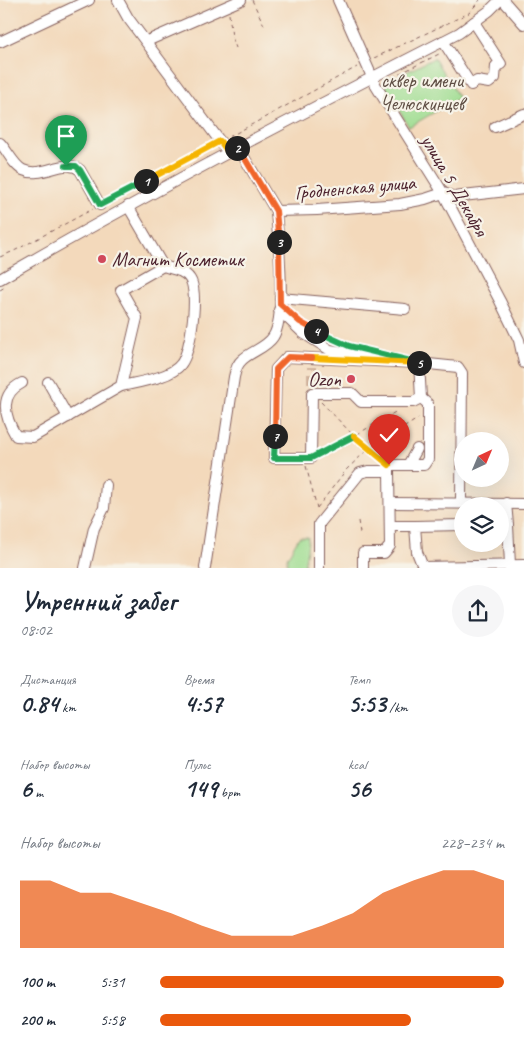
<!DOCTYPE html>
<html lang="ru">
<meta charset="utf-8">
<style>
body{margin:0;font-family:Caveat,sans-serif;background:#f6f6f7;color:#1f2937;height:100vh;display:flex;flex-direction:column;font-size:19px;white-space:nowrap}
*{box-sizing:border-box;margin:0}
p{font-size:16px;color:#747a83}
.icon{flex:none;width:28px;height:28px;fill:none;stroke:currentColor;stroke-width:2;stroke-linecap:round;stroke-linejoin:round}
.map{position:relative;height:568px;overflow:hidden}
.panel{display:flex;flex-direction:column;background:#fff;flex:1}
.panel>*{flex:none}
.needle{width:32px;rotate:44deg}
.tools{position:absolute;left:454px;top:432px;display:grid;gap:10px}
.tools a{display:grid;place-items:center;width:55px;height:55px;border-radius:50%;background:#fff;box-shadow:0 5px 20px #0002;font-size:25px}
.pin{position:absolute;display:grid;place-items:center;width:42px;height:42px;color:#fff;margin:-51px -21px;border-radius:50% 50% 50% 0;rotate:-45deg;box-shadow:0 0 5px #0007}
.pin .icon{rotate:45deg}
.km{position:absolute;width:25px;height:25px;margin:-12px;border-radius:50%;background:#222;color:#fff;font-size:14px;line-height:25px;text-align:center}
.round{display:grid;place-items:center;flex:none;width:52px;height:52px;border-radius:26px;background:#f6f6f7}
.headline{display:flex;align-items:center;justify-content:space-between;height:85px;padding:0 20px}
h1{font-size:28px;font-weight:600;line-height:38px}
.figures{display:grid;grid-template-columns:repeat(3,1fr);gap:8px;height:85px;padding:5px 20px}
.figures div{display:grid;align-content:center}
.figures b{font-size:25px;font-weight:600}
.figures small{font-size:14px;font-weight:400}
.figures p{font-size:14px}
.chart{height:140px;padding:10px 20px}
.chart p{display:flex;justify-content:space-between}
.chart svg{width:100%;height:90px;margin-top:5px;fill:#ea580c;opacity:.7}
ul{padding:0 20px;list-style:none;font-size:16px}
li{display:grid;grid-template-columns:80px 60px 1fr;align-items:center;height:38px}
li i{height:12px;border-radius:6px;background:#ea580c}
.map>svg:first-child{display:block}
.green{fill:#9fdd91;stroke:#747e5e}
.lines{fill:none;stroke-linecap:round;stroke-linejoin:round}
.minor-tunnel{stroke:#d1b49e;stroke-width:10;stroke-dasharray:10 5;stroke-linecap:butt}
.minor-casing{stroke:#85605d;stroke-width:12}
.path{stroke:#85605d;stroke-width:1;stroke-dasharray:4 4;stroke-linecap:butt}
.minor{stroke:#fff;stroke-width:10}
.split-1-casing{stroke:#fff;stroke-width:10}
.split-2-casing{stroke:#fff;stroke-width:10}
.split-3-casing{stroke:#fff;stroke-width:10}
.split-4-casing{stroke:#fff;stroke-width:10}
.split-5-casing{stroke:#fff;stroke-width:10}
.split-6-casing{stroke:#fff;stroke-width:10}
.split-7-casing{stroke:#fff;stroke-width:10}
.split-8-casing{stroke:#fff;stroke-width:10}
.split-9-casing{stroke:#fff;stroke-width:10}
.split-1{stroke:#22a559;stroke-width:6}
.split-2{stroke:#f5b400;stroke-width:6}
.split-3{stroke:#f0652b;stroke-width:6}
.split-4{stroke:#f0652b;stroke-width:6}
.split-5{stroke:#22a559;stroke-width:6}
.split-6{stroke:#f5b400;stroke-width:6}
.split-7{stroke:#f0652b;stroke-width:6}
.split-8{stroke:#22a559;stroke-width:6}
.split-9{stroke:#f5b400;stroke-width:6}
.poi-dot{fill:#d1495b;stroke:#f7f3e8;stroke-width:2}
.labels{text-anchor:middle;stroke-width:4.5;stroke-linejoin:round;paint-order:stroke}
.park-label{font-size:20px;fill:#5f4e44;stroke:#f7f3e8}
.street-label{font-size:20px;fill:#4a1f2b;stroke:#f7f3e8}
.poi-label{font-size:20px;fill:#4a1f2b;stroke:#f7f3e8;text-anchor:start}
</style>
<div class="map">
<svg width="524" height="568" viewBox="0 0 524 568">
<rect width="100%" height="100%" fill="#f7f3e8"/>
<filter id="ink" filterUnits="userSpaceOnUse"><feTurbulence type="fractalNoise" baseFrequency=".02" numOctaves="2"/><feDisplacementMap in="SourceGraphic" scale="10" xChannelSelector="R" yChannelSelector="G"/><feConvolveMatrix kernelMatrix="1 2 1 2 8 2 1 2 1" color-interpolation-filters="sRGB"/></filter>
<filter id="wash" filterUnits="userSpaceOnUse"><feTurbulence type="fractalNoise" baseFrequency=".0096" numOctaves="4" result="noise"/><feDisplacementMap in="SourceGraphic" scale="20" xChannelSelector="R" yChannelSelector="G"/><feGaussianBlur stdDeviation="1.12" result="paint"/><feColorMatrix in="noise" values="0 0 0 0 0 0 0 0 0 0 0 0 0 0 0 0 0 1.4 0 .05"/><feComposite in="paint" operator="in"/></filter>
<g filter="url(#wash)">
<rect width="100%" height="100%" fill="#f3d9bb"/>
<g class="green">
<polygon points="434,58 459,98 409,127 383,84"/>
<path d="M299,537H308C308,550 305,556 304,568H287V558Z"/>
</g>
</g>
<g filter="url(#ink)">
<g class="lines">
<polyline class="minor-tunnel" points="312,384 312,367"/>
<defs>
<g id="minor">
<polyline points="118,0 128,18 228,152"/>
<polyline points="338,0 376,86 443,193 500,301 519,340 524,363"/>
<polyline points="503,0 524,24"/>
<polyline points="147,41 241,0"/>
<polyline points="443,41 471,85 477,81 489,83 495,78 496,66 501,64 474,22"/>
<polyline points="0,42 89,0"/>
<polyline points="495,127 524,114"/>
<path d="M0,143C7,150 14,166 23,170C42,179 65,157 80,170L100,205"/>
<polyline points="238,147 276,211"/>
<path d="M0,279C150,192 304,112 459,33L489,11L500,0"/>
<polyline points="280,298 405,309"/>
<polyline points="279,310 303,333 330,350 366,355"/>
<polyline points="48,382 68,417"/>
<path d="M22,383C0,394 3,414 16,436L33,437L121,386L137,318L121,290L163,266L128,206"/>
<path d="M121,386C138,382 171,378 181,364C191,351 199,293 190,279C184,270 172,269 163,266"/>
<polyline points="421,398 413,402 361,402 352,393 312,393 311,458 274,458 276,369 287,357 419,363 458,367 462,373 461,503"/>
<polyline points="408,465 417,449"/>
<polyline points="389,471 389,465 424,465 428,459 428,404 421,398 419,363"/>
<polyline points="390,503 524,504"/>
<polyline points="506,503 508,525"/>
<polyline points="462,525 415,526 417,552 423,567 524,565"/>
<polyline points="500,525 508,525 510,565"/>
<polyline points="390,526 415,526"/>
<polyline points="85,568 94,528 104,508 106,485"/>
<path d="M205,568L234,377C235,372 237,364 242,360C251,351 266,348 273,337C287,316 278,238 276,211L317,210L400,204L425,199L443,193L454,197L524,189"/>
<polyline points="319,568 319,524 360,473 368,471 389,471 390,546 384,553 363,553 363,568"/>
</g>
</defs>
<use href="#minor" class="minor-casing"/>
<g class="path">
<polyline points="252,0 265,27"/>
<polyline points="229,14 232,37 236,48"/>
<polyline points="374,58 469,13 480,0"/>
<polyline points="385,81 439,54"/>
<polyline points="229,137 357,67"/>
<polyline points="108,202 212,146"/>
<polyline points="0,257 16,250 93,209"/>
<polyline points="0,290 5,287"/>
<polyline points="325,336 340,342"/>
<polyline points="321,402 354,436 382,459"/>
<polyline points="321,452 354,436 397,411"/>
<polyline points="306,466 317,508"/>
<polyline points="317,508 346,470 364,453 419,418"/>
<polyline points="358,521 360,533"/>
</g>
<use href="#minor" class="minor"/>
</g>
</g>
<g class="lines" filter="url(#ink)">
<defs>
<polyline id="split-1" points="66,166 76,166 80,170 100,205 146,181"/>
<polyline id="split-2" points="146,181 220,141 228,152 237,148"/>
<polyline id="split-3" points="237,148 238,147 276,211 279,242"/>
<polyline id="split-4" points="279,242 280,304 300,322 316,331"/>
<polyline id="split-5" points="316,331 349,346 419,363"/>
<polyline id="split-6" points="312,358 419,363"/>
<polyline id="split-7" points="275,436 276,369 288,357 312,358"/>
<polyline id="split-8" points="275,436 274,458 311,458 354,436"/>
<polyline id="split-9" points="354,436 389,465"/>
</defs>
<use href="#split-1" class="split-1-casing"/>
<use href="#split-2" class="split-2-casing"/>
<use href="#split-3" class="split-3-casing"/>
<use href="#split-4" class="split-4-casing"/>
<use href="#split-5" class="split-5-casing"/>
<use href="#split-6" class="split-6-casing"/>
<use href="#split-7" class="split-7-casing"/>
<use href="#split-8" class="split-8-casing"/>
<use href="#split-9" class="split-9-casing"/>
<use href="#split-1" class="split-1"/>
<use href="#split-2" class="split-2"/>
<use href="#split-3" class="split-3"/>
<use href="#split-4" class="split-4"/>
<use href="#split-5" class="split-5"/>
<use href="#split-6" class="split-6"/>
<use href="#split-7" class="split-7"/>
<use href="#split-8" class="split-8"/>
<use href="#split-9" class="split-9"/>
</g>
<g class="poi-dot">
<circle cx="102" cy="259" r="5"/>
<circle cx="351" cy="379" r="5"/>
</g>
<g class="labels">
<g class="park-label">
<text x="422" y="87">сквер имени<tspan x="422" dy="23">Челюскинцев</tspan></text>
</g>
<g class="street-label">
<text transform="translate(455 185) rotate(60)" y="7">улица 5 Декабря</text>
<text transform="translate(355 187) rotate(-5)" y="7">Гродненская улица</text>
</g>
<g class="poi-label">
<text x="112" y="266">Магнит Косметик</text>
<text x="341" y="386" text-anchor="end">Ozon</text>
</g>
</g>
</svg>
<div class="tools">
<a><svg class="needle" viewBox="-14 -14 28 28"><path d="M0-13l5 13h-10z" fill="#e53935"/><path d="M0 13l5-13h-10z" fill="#747a83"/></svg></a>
<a><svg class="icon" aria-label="layers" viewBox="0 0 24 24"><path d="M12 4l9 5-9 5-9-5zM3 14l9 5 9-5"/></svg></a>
</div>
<div class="pin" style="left:66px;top:166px;background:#1e9e55"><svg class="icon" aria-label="arrive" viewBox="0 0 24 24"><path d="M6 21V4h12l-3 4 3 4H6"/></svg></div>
<div class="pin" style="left:389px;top:465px;background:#d93025"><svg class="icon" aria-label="check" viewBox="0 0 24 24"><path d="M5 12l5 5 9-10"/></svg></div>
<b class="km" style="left:146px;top:181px">1</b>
<b class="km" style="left:237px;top:148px">2</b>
<b class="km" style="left:279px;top:242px">3</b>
<b class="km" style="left:316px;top:331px">4</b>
<b class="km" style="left:419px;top:363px">5</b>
<b class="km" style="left:275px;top:436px">7</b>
</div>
<section class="panel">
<div class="headline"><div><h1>Утренний забег</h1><p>08:02</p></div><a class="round"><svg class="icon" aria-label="share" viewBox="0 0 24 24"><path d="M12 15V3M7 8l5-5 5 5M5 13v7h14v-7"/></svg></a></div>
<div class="figures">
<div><p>Дистанция</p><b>0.84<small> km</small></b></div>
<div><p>Время</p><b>4:57</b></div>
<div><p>Темп</p><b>5:53<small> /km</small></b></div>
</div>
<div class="figures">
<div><p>Набор высоты</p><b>6<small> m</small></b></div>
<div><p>Пульс</p><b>149<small> bpm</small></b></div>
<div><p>kcal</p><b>56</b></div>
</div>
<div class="chart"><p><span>Набор высоты</span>228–234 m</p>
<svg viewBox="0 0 160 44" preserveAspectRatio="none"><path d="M0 44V11L10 11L20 17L30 17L40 22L50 27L60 33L70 38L80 38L90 38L100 33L110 27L120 17L130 11L140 6L150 6L160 11V44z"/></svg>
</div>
<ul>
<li><b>100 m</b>5:31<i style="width:100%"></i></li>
<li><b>200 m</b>5:58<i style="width:73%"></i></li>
</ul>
</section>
